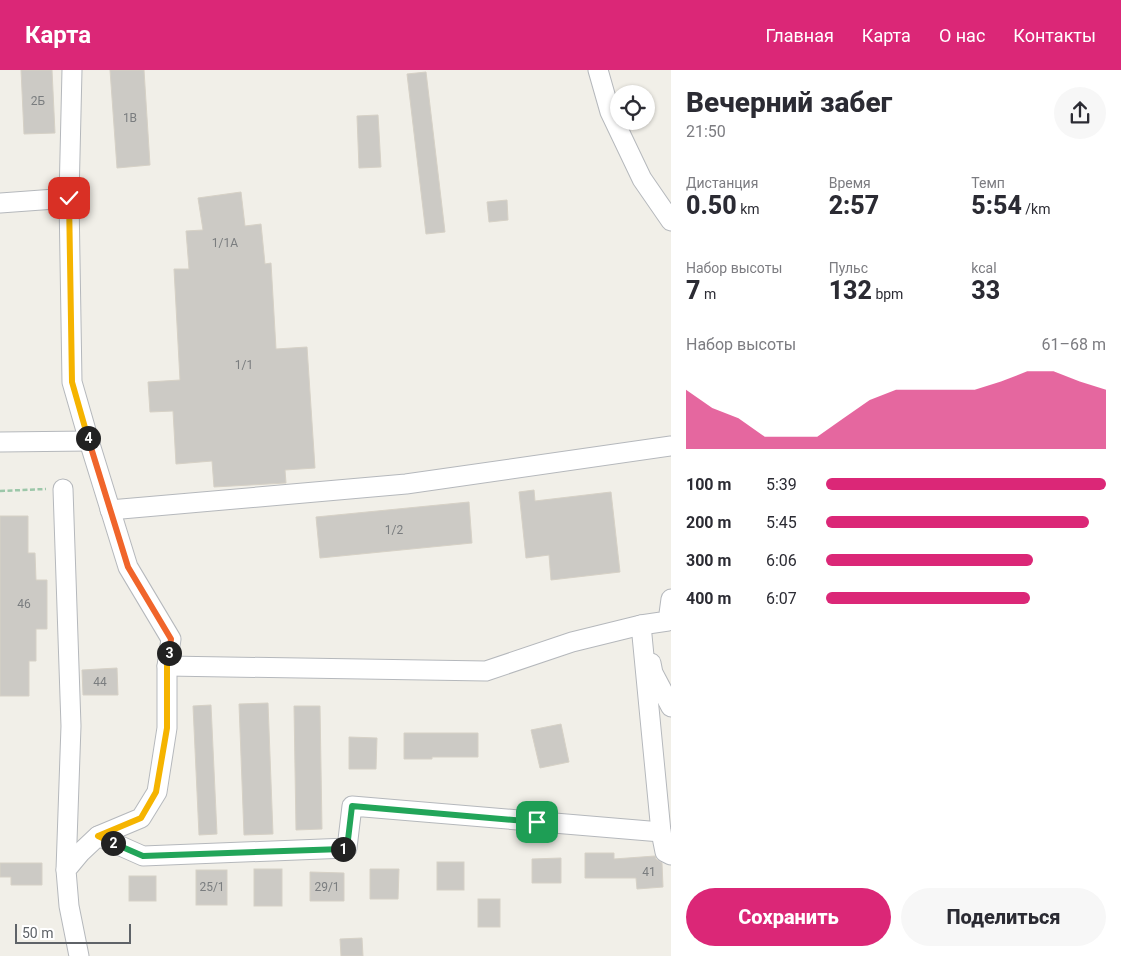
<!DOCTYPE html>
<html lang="ru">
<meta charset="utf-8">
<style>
body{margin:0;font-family:Roboto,sans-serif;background:#f7f7f7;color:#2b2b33;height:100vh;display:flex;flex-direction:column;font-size:19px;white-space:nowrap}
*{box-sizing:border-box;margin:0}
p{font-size:16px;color:#7c7c81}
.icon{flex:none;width:28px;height:28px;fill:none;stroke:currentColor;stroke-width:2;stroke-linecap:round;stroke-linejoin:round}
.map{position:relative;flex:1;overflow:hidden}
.details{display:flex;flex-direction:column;background:#fff;width:450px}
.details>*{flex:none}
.fabs{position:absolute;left:610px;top:15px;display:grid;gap:10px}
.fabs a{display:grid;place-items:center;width:45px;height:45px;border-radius:50%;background:#fff;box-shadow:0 1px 4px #0004;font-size:25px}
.scale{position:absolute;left:15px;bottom:12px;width:116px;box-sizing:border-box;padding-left:5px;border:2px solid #5f6368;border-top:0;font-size:14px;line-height:18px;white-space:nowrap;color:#5f6368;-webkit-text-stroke:4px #fff;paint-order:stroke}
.pin{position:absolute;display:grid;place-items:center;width:42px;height:42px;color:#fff;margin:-21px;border-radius:10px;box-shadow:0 2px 8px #0006}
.km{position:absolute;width:25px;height:25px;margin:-12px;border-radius:50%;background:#222;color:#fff;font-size:14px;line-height:25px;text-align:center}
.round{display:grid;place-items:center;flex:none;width:52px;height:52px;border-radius:26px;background:#f7f7f7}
.summary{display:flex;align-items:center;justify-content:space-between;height:85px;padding:0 15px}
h1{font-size:28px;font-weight:800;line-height:38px}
.stats{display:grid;grid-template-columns:repeat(3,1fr);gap:8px;height:85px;padding:5px 15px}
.stats div{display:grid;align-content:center}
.stats b{font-size:25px;font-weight:800}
.stats small{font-size:14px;font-weight:400}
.stats p{font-size:14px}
.chart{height:140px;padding:10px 15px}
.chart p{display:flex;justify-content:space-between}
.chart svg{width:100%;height:90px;margin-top:5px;fill:#db2777;opacity:.7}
.action{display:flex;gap:10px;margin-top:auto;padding:10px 15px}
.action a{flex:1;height:58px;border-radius:30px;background:#db2777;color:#fff;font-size:20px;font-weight:800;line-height:58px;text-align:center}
.action a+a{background:#f7f7f7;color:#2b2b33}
ul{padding:0 15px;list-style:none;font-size:16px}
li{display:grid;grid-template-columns:80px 60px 1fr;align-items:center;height:38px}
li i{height:12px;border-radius:6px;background:#db2777}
header{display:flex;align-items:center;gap:30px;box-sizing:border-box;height:70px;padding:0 25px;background:#db2777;color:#fff}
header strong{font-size:24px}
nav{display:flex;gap:28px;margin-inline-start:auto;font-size:18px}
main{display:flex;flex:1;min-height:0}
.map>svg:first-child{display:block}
.building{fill:#cccac5;stroke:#d6d1c6}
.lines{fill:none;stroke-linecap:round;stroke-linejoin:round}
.minor-casing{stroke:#b5b8bc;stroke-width:21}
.path{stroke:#9cc7a9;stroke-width:2.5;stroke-dasharray:5 2.5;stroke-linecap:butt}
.minor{stroke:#fff;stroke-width:19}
.split-1-casing{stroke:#fff;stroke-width:10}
.split-2-casing{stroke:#fff;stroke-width:10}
.split-3-casing{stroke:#fff;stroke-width:10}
.split-4-casing{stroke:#fff;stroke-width:10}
.split-5-casing{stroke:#fff;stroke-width:10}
.split-1{stroke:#22a559;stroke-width:6}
.split-2{stroke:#22a559;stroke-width:6}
.split-3{stroke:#f5b400;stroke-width:6}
.split-4{stroke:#f0652b;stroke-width:6}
.split-5{stroke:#f5b400;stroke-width:6}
.labels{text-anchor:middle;stroke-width:4.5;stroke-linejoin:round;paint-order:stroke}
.number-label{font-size:12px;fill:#7a7d7f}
</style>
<header>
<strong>Карта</strong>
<nav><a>Главная</a><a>Карта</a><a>О нас</a><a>Контакты</a></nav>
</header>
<main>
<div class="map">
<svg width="671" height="886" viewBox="0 0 671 886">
<rect width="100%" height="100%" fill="#f1efe8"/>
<g class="building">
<polygon points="21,0 52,0 55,63 24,64"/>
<polygon points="110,0 144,0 150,95 117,98"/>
<polygon points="426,2 445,162 426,164 407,4"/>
<polygon points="378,45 381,97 359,98 357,46"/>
<polygon points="241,122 245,156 261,154 265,194 271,193 276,279 307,277 315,398 285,400 286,413 214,417 212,391 176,394 173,341 150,342 148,312 180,310 174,199 189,199 186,161 203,160 198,128"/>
<polygon points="507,130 508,150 489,152 487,132"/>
<polygon points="534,420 535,431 611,422 620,502 551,510 549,485 526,488 519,422"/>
<polygon points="469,432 472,473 320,488 316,447"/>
<polygon points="0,446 28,446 28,483 35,483 36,510 47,510 47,559 36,559 36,591 29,591 29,626 0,626"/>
<polygon points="117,598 118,625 83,625 82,600"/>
<polygon points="268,633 273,764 244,765 239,634"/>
<polygon points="211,635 217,764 199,765 193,636"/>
<polygon points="294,636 320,636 322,759 296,760"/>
<polygon points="561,654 569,692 540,698 531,660"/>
<polygon points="404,663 478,663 478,687 432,687 432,689 404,689"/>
<polygon points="349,667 377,668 376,699 349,699"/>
<polygon points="585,783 614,783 614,789 655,786 656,789 662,793 663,817 637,819 636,808 585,808"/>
<polygon points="561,788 561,813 532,813 532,789"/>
<rect x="437" y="792" width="27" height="28"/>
<polygon points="0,793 42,793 42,815 11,815 11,807 0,807"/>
<rect x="254" y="799" width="28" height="37"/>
<polygon points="370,799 399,799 398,829 370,829"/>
<rect x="196" y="800" width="31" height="35"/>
<polygon points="310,802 344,803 344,831 310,831"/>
<rect x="129" y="806" width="27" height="25"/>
<rect x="478" y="829" width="22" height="28"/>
<polygon points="362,868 363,886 341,886 340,869"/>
</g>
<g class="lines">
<defs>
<g id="minor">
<polyline points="72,0 69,128 72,312 89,371 128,497 171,569 167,596 167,658 157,722 141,748 98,766 81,782 66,800 69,836 79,886"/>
<polyline points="598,0 610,42 642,109 671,151"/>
<polyline points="0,133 69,128"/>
<polyline points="0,372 89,371"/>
<polyline points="63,419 71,656 66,800"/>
<polyline points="110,440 406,414 671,376"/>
<polyline points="641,555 661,762 665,782 671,785"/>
<polyline points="651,593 653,603 671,637"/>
<polyline points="167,596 486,601 572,572 641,555 668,551 671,529"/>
<polyline points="98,766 143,786 347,778 352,736 661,762"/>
</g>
</defs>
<use href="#minor" class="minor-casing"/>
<polyline class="path" points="0,421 46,419"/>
<use href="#minor" class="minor"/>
</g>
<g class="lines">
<defs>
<polyline id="split-1" points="343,779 347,778 352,736 537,752"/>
<polyline id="split-2" points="113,773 143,786 343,779"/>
<polyline id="split-3" points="113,773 98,766 141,748 156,722 167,658 167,596 169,583"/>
<polyline id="split-4" points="88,368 128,497 171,569 169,583"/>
<polyline id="split-5" points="69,128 72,312 88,368"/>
</defs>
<use href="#split-1" class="split-1-casing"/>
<use href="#split-2" class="split-2-casing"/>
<use href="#split-3" class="split-3-casing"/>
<use href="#split-4" class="split-4-casing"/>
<use href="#split-5" class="split-5-casing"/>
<use href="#split-1" class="split-1"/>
<use href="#split-2" class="split-2"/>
<use href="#split-3" class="split-3"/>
<use href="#split-4" class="split-4"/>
<use href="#split-5" class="split-5"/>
</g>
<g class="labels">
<g class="number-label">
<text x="38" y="35">2Б</text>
<text x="130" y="52">1В</text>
<text x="225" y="177">1/1А</text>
<text x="244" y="299">1/1</text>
<text x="394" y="464">1/2</text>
<text x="24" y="538">46</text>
<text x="100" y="616">44</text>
<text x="649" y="806">41</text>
<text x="212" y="821">25/1</text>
<text x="327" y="821">29/1</text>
</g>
</g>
</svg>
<div class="fabs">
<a><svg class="icon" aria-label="locate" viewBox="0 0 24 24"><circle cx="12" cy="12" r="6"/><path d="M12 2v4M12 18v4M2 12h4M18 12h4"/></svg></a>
</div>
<div class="scale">50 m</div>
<div class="pin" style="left:537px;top:752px;background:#1e9e55"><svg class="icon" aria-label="arrive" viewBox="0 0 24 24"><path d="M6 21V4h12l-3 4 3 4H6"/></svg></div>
<div class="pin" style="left:69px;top:128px;background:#d93025"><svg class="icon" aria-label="check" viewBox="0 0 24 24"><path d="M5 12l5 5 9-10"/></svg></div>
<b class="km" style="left:343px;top:779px">1</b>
<b class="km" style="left:113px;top:773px">2</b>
<b class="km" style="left:169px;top:583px">3</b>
<b class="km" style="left:88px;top:368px">4</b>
</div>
<section class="details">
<div class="summary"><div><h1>Вечерний забег</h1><p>21:50</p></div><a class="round"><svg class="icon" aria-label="share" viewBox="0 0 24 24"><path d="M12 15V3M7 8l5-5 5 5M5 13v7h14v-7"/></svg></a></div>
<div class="stats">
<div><p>Дистанция</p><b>0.50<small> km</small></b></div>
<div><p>Время</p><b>2:57</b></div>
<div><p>Темп</p><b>5:54<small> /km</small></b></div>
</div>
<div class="stats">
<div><p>Набор высоты</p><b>7<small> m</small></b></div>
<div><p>Пульс</p><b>132<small> bpm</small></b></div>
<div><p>kcal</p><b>33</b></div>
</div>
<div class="chart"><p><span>Набор высоты</span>61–68 m</p>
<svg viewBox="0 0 160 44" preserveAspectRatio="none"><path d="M0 44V15L10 24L20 29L30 38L40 38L50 38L60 29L70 20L80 15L90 15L100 15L110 15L120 11L130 6L140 6L150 11L160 15V44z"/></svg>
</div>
<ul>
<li><b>100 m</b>5:39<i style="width:100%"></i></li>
<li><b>200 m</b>5:45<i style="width:94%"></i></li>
<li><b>300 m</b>6:06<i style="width:74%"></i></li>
<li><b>400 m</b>6:07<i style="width:73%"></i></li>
</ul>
<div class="action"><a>Сохранить</a><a>Поделиться</a></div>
</section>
</main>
